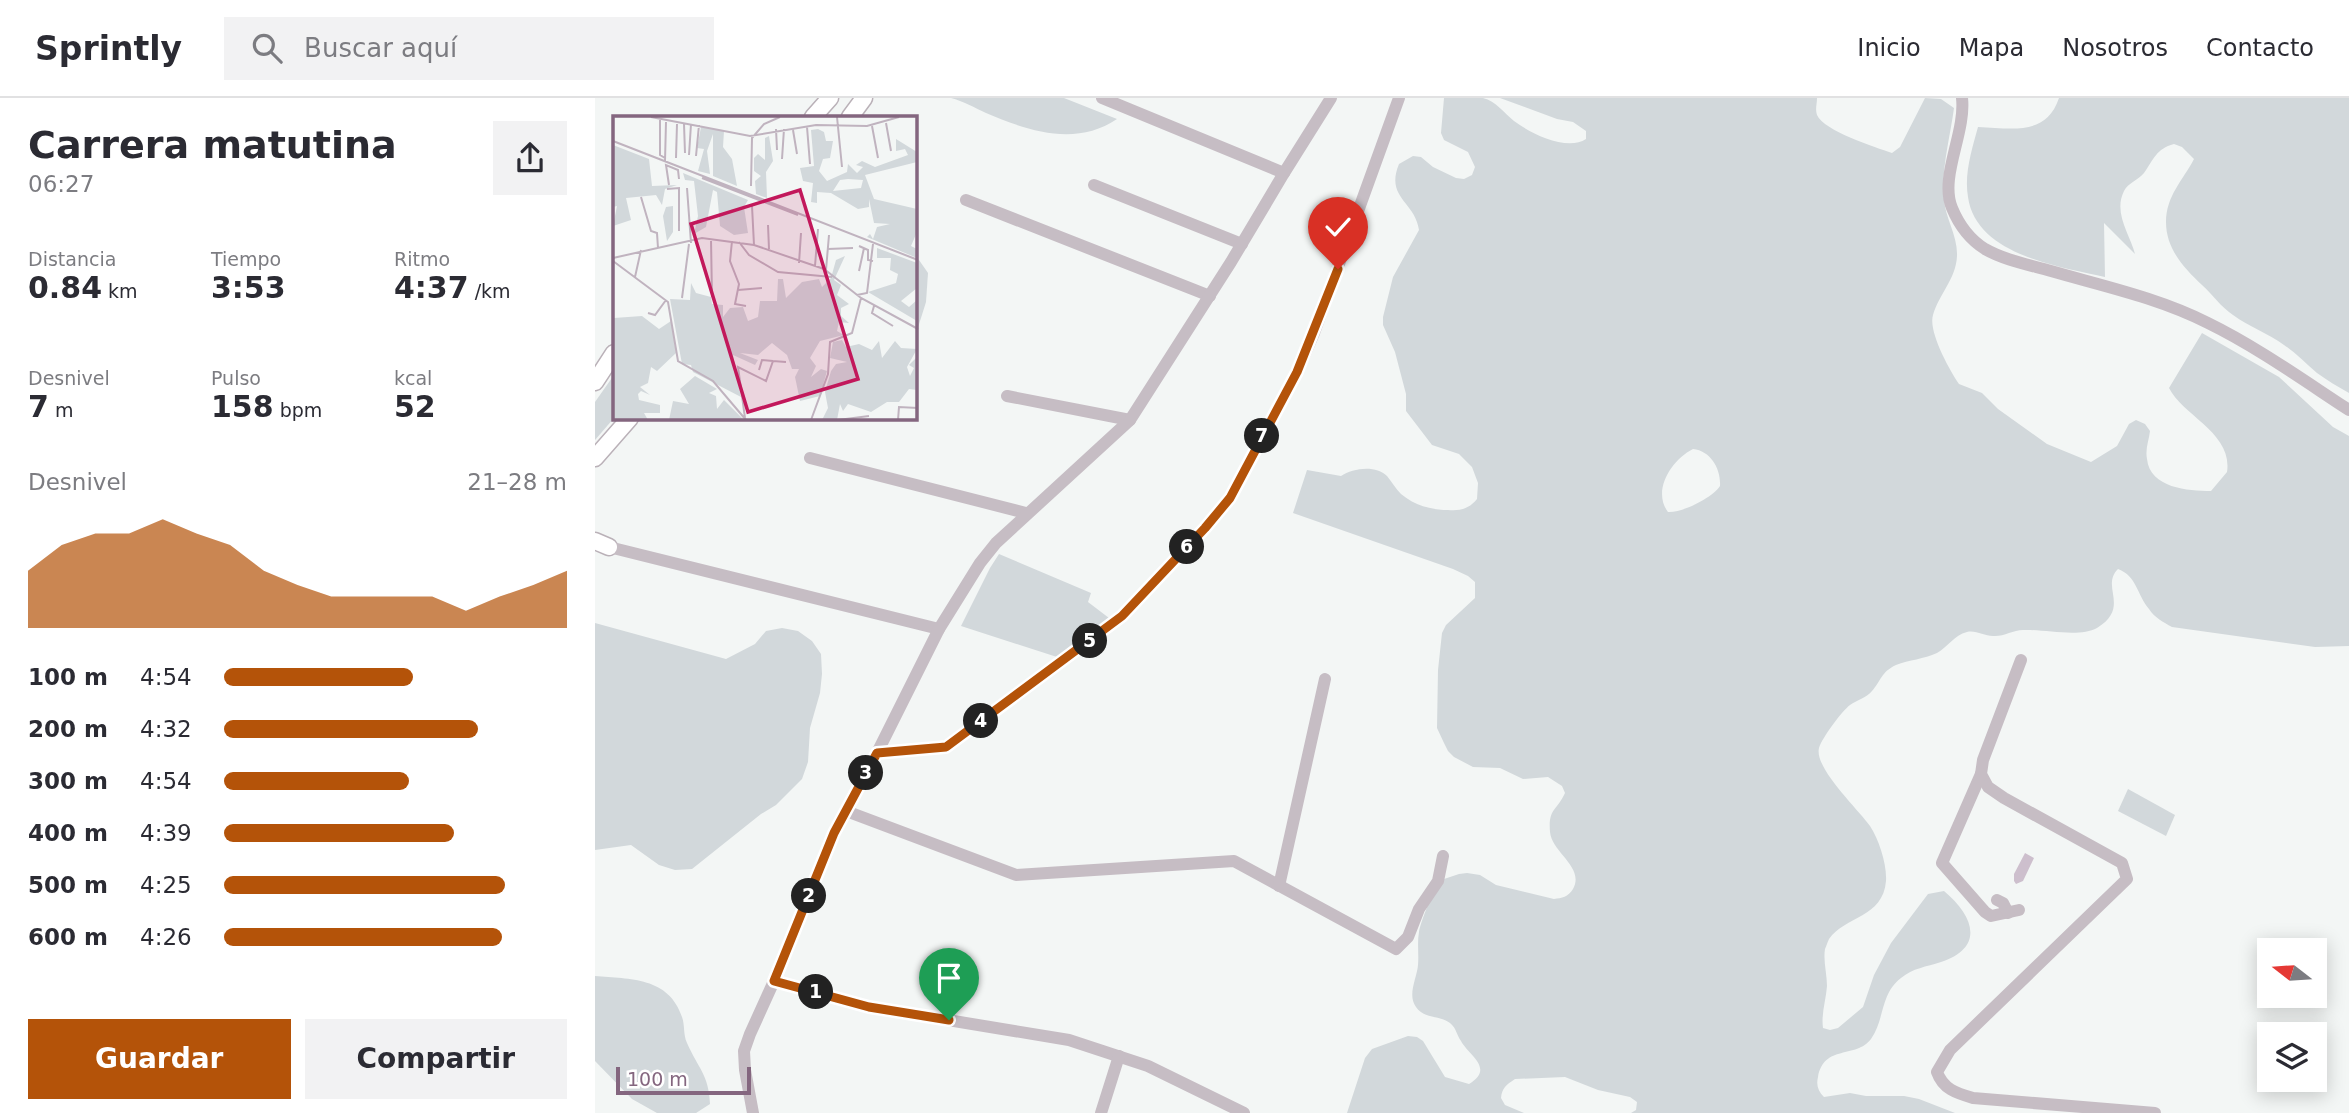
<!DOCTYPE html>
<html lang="es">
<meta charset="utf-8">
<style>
body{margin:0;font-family:"DejaVu Sans",sans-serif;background:#f2f2f3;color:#2b2b33;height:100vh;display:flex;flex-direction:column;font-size:26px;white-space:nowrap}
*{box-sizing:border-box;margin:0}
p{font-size:23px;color:#7c7c81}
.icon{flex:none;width:38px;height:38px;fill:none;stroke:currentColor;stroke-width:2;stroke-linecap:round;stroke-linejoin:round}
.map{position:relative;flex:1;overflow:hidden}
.sheet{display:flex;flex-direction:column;background:#fff;width:595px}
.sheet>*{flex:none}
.needle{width:46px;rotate:287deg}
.fabs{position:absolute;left:1662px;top:840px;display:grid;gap:14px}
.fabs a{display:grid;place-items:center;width:70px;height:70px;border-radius:0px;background:#fff;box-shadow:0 4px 18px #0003;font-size:35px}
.scale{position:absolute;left:21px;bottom:18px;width:135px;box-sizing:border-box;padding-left:7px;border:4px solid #84667f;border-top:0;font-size:19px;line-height:24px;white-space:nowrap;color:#84667f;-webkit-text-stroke:5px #fff;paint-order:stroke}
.pin{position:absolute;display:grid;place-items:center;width:60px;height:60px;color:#fff;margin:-72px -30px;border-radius:50% 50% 50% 0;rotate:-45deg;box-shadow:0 0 7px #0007}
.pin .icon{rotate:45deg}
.km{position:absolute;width:35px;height:35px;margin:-18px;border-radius:50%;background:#222;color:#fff;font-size:19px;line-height:35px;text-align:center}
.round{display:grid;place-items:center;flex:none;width:74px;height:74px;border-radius:0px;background:#f2f2f3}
.overview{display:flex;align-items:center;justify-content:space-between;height:119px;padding:0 28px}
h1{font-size:38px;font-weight:700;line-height:52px}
.figures{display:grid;grid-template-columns:repeat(3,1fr);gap:10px;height:119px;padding:7px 28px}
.figures div{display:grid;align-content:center}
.figures b{font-size:30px;font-weight:700}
.figures small{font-size:19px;font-weight:400}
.figures p{font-size:19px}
.chart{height:196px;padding:14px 28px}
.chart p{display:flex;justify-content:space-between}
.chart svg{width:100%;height:126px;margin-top:7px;fill:#b45309;opacity:.7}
.action{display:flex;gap:14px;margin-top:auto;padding:14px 28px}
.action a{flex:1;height:80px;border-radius:0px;background:#b45309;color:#fff;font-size:28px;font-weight:700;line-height:80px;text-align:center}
.action a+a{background:#f2f2f3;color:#2b2b33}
ul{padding:0 28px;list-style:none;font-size:23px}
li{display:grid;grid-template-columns:112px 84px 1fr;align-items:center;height:52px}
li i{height:18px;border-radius:9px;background:#b45309}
header{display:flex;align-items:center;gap:42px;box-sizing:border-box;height:98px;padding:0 35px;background:#fff;border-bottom:2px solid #e1e1e2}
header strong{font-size:33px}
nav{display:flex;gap:38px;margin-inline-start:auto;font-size:24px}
.search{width:490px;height:63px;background:#f2f2f3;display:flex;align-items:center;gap:18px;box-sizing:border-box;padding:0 24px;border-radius:0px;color:#7c7c81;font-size:26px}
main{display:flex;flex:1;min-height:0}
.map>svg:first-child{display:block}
.green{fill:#d2d8db;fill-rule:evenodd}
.water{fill:#cdbfcd}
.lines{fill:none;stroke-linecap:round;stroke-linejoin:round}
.major-casing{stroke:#bab1b8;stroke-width:19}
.minor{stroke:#c6bdc4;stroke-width:12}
.major{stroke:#fff;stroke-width:16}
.route-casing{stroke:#fff;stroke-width:14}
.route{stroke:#b45309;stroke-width:9}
.inset-road{fill:none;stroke:#c0b3bf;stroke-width:2}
.view{fill:#c2185b;fill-opacity:0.15;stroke:#c2185b;stroke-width:3.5}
.inset-edge{fill:none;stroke:#84667f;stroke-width:3.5}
</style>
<header>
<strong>Sprintly</strong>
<div class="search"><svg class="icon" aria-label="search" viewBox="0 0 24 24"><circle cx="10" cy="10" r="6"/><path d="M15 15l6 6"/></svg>Buscar aquí</div>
<nav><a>Inicio</a><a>Mapa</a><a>Nosotros</a><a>Contacto</a></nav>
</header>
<main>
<section class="sheet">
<div class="overview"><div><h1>Carrera matutina</h1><p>06:27</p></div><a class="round"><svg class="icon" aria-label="share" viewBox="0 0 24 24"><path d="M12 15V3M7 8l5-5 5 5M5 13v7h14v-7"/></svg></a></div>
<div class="figures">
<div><p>Distancia</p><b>0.84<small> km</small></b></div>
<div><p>Tiempo</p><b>3:53</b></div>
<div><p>Ritmo</p><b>4:37<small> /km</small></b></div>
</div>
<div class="figures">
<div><p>Desnivel</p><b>7<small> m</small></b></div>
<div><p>Pulso</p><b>158<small> bpm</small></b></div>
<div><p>kcal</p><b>52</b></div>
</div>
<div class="chart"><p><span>Desnivel</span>21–28 m</p>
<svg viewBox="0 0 160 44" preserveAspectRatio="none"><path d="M0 44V24L10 15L20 11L30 11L40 6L50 11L60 15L70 24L80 29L90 33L100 33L110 33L120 33L130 38L140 33L150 29L160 24V44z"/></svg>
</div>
<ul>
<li><b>100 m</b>4:54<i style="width:55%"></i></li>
<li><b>200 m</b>4:32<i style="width:74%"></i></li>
<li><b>300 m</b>4:54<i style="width:54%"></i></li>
<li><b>400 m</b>4:39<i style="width:67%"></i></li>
<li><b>500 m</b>4:25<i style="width:82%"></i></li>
<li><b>600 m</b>4:26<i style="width:81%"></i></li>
</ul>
<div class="action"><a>Guardar</a><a>Compartir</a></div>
</section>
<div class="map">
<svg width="1754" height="1015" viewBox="0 0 1754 1015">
<rect width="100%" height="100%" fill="#f3f6f5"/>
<g class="green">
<path d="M356,0H469L522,21C481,49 433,33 391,15C380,10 368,3 356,0Z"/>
<path d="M849,0C861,0 876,0 888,0C901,3 909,15 919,23C935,35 972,54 991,41V33L978,24L962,21L905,0H1222C1222,6 1220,11 1222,17C1229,33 1280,49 1297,55L1305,49L1330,0L1346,1L1359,10C1355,40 1346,71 1349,101C1350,120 1363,138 1362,158C1361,181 1344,196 1338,217C1333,233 1354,271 1364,286L1387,295L1403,311L1452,346L1496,364L1522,348L1534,326L1541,322L1550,326L1555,333C1554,342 1550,351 1552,361C1555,390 1593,393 1616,393L1632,374C1638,335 1588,318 1574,290L1607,235L1684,279L1738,329L1754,338V548L1720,549L1577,529C1568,524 1560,520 1554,511C1542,497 1542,478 1523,471C1505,489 1536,509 1502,530C1484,540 1449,531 1428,532C1418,532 1408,539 1398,538C1389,538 1381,532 1372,534C1359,537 1353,549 1342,555C1329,561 1314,562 1301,567C1286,574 1286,583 1277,593C1271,600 1262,602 1255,607C1247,613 1227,640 1224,650C1219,670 1263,711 1275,728C1284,742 1292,766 1291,783C1288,820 1250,818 1234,841C1233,843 1231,849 1230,851C1228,862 1232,876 1232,888C1231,902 1226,916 1228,930L1235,932L1243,930L1268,909L1279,877L1296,845L1333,796L1349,793C1378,817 1391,849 1346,864C1331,869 1318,870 1306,880C1285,896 1290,921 1276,941C1261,961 1229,946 1223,979C1221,987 1223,993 1229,999L1255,995L1271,998H1309L1324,1001L1360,1015H1036L1041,1012L1042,1004L1035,999L1003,992L970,979L920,981C911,987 907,990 906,1000L910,1007L929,1015H752L770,960L777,951L813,938L822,939L828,943L850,979L874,986C900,970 874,958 866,943C861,936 862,931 855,925C844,917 829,921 821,909C812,897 822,880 823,867C824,856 822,845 824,834C825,825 839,792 843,783L864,776L872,775L885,777L901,787L959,801C967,800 973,799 978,791C990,769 957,755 955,734C953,710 962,713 970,695L967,688L953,679L928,681L905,670L878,669L859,659L853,653L849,645L842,630L843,572L847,535L851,527L880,500V484L873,478L858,471L698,415L712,372L746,378C758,370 781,367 792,378C797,384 801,391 806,396C819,407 836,412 853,412C865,413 874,411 882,401L883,385L877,369L864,356L837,347L811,313V296L800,254L788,227V219L798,179L824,132C820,103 790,100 804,66L818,58L826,59L838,69L861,80L869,81L877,77L880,69L873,54L849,42L846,35ZM1098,351C1116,353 1126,371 1125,388C1117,400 1087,415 1073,414C1057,393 1076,362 1098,351Z"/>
<path d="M1464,0H1754V295C1743,289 1732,282 1722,275C1711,266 1701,255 1689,247C1673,235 1654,229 1638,217C1626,209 1618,197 1607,187C1589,170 1571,151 1571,124C1571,98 1588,82 1599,61L1587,49L1579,46C1561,51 1559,61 1549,75C1543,82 1533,85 1529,93C1518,115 1535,136 1540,156L1509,125L1510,179C1465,169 1381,157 1373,99C1369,76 1377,51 1383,29C1416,30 1451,39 1464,0Z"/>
<polygon points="320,161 324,162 333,175 331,204 320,239"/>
<polygon points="19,277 19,320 0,342 0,304"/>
<polygon points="404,456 496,495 493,504 514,520 462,559 366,528 395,470"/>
<polygon points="0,525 131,561 160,546 171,533 187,530 203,533 217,543 226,556 227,576 225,595 215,630 213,664 207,681 181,707 166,716 97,771 80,772 64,767 36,747 0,752"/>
<polygon points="1533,691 1580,717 1571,738 1523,713"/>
<path d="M0,878C35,881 74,879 87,919C90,927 88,936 92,945C103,970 114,977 115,1006L101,1015H62L37,1001L0,963Z"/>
</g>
<polygon class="water" points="1430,755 1439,760 1428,783 1421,786 1419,783 1419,776"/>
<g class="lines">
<defs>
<g id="major">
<polyline points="218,19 235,0"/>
<polyline points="255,19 269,0"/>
<polyline points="0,284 19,255"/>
<polyline points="0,360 35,320"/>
<polyline points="0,443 14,449"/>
</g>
</defs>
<use href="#major" class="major-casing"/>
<g class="minor">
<polyline points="507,0 689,75"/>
<path d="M1367,0C1371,35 1344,79 1357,110C1364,127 1374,141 1390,151C1409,162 1435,167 1456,173C1508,188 1564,200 1613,225C1662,249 1708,282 1754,312"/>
<polyline points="499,87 647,146"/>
<polyline points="371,102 615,198"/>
<polyline points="412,298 535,322"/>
<polyline points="215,360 431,415"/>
<polyline points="14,449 344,531"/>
<path d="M1426,562L1388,662L1386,676L1393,689L1409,700L1527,765L1532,781L1355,952L1342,974C1348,991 1361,995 1378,1000L1560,1015"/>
<polyline points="282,655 350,649 527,518 610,430 635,400 702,274 719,235 804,0"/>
<polyline points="1386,676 1347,765 1390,814 1396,818 1424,812"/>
<polyline points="251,713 421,777 639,763 801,851 813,839 824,811 843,783 848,758"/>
<polyline points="684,788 730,581"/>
<polyline points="1402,802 1408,805 1413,815"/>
<polyline points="179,883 274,909 474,942 553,968 649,1015"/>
<polyline points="158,1015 150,972 149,953 155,936 179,883 239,735 282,655 344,531 385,465 401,445 535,322 636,164 689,75 736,0"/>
<polyline points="506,1015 524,958"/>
</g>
<use href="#major" class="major"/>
</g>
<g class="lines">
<defs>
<polyline id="route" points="354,922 274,909 179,883 239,735 282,655 351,649 527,518 610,430 635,400 702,274 743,171"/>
</defs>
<use href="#route" class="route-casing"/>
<use href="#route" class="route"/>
</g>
<g transform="translate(18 18)">
<rect width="304" height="304" fill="#f3f6f5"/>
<path d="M88,11L111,15L110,31L119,43L124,70L100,60V18L94,35L97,58L85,55L91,33L84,32ZM205,13L211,16L213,25H220L217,42L210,43L206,55L214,65L234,56L235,48L244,57L250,51L243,49L249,45L262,51L295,39L292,33L283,35V23L304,36V46L252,59L261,83L304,93V116L298,130L304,133V142L254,121L257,118L260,123L264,111L277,108L261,107L256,83V91L245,93L218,77L204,76V87L198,86L200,67L190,65L187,52L201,50L198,14ZM235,63L250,64L248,72L220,75L227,64ZM156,20L160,45L153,56L154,82L143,78L142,65L148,60L141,55V42L145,38L152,44V22ZM0,29L36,43L39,70L64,69L52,73L49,89L43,79L13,82L18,104L0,110L4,90L0,91ZM70,57L135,84L131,91L135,117L121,119L107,110L104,76L100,74L93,111L81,118L85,100L81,65L72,64ZM60,90V116L54,125L50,100L53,91ZM264,132L304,147V172L288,185L296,191L304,184V205L255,176L283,167L285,158L277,154L278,142H264ZM232,140L221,164L228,169L224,179L236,188L228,192V200L236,207L226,206L224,215L231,219L207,225L197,242L203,250L198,261L208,253L214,255L207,280L187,285L182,261L186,253H179L174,239L159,227L145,239L127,237L145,244L142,249L120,239L128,281L80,256L78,249L69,248L57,183L77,184L78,167L83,177L98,181L99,188L110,189V201L117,192L130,191L135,205L145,201L147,185H164L165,163H170L173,182L189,166L206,163L209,171L218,162L223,144ZM0,192L1,202L29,200L46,213L58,205L63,237L44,255L38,251L35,267L27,271L37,279L28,275L25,278L26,284L47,289V297H31L35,304H0ZM229,224L233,231L246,228L259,234L266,225L269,242L282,225L288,232L304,233L294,251L297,260L301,252L296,249L304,241V274L296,273L286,286H274L258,296L235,288L230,295L227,288L224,304H209L215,292L212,276L218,255L223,248L234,246L217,242L220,226ZM82,260L104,273L96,277L103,280L104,293L111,284L131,304H56L60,285L76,288L67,273Z" fill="#d2d8db" fill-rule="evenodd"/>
<path class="inset-road" d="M38,1L137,20L203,9L254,10L286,1M224,1L229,51M47,4V39L52,42M273,7L278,35M71,8L72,37M259,10L265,42M194,11L197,48M163,13L164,34M180,14L184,38M0,25L305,144M76,39L78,8M83,40L86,9M63,42L64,8M169,43L171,13M52,45L53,6M89,62L185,99M56,69L53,49L65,54L66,63M138,70L139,22L151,8L167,1M74,72L78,127M54,73L66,72V115M28,81L38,115L44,117L45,132M139,90L141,129M155,109L156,133M98,123L99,181M119,125L117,145L126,168L122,188L133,190M126,126L136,139L165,156L219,161M246,130L255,134V144L260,145M215,133L240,132M0,142L89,122L141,129L211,153L248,182L305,213M0,145L55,186L65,245L100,265L133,304M186,147L188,117M202,150L205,113M213,154L216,119M246,155L251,132M22,161L28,134M125,174L149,172M244,179L254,177L260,128M69,182L76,128M261,190L259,197L280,210M35,197L42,199L53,184M146,254L149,244L160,245M132,302L125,251L153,265L160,245L173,246M198,304L215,258L217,226L239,217L248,182M225,304L256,300M285,304L286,291L305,292"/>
<path class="view" d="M187,74L245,263L135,296L78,108Z"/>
<rect width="304" height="304" class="inset-edge"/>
</g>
</svg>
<div class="fabs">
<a><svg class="needle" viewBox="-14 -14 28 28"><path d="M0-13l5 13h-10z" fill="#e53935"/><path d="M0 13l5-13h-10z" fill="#7c7c81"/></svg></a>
<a><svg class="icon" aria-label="layers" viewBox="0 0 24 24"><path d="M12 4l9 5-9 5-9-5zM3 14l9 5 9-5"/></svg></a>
</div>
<div class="scale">100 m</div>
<div class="pin" style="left:354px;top:922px;background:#1e9e55"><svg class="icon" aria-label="arrive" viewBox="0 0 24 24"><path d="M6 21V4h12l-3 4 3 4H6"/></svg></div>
<div class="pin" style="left:743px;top:171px;background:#d93025"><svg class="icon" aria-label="check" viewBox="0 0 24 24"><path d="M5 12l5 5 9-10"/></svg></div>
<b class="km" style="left:221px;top:894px">1</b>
<b class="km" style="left:214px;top:798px">2</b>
<b class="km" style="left:271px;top:675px">3</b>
<b class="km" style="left:386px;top:623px">4</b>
<b class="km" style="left:495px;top:543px">5</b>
<b class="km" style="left:592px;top:449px">6</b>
<b class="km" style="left:667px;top:338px">7</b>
</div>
</main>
